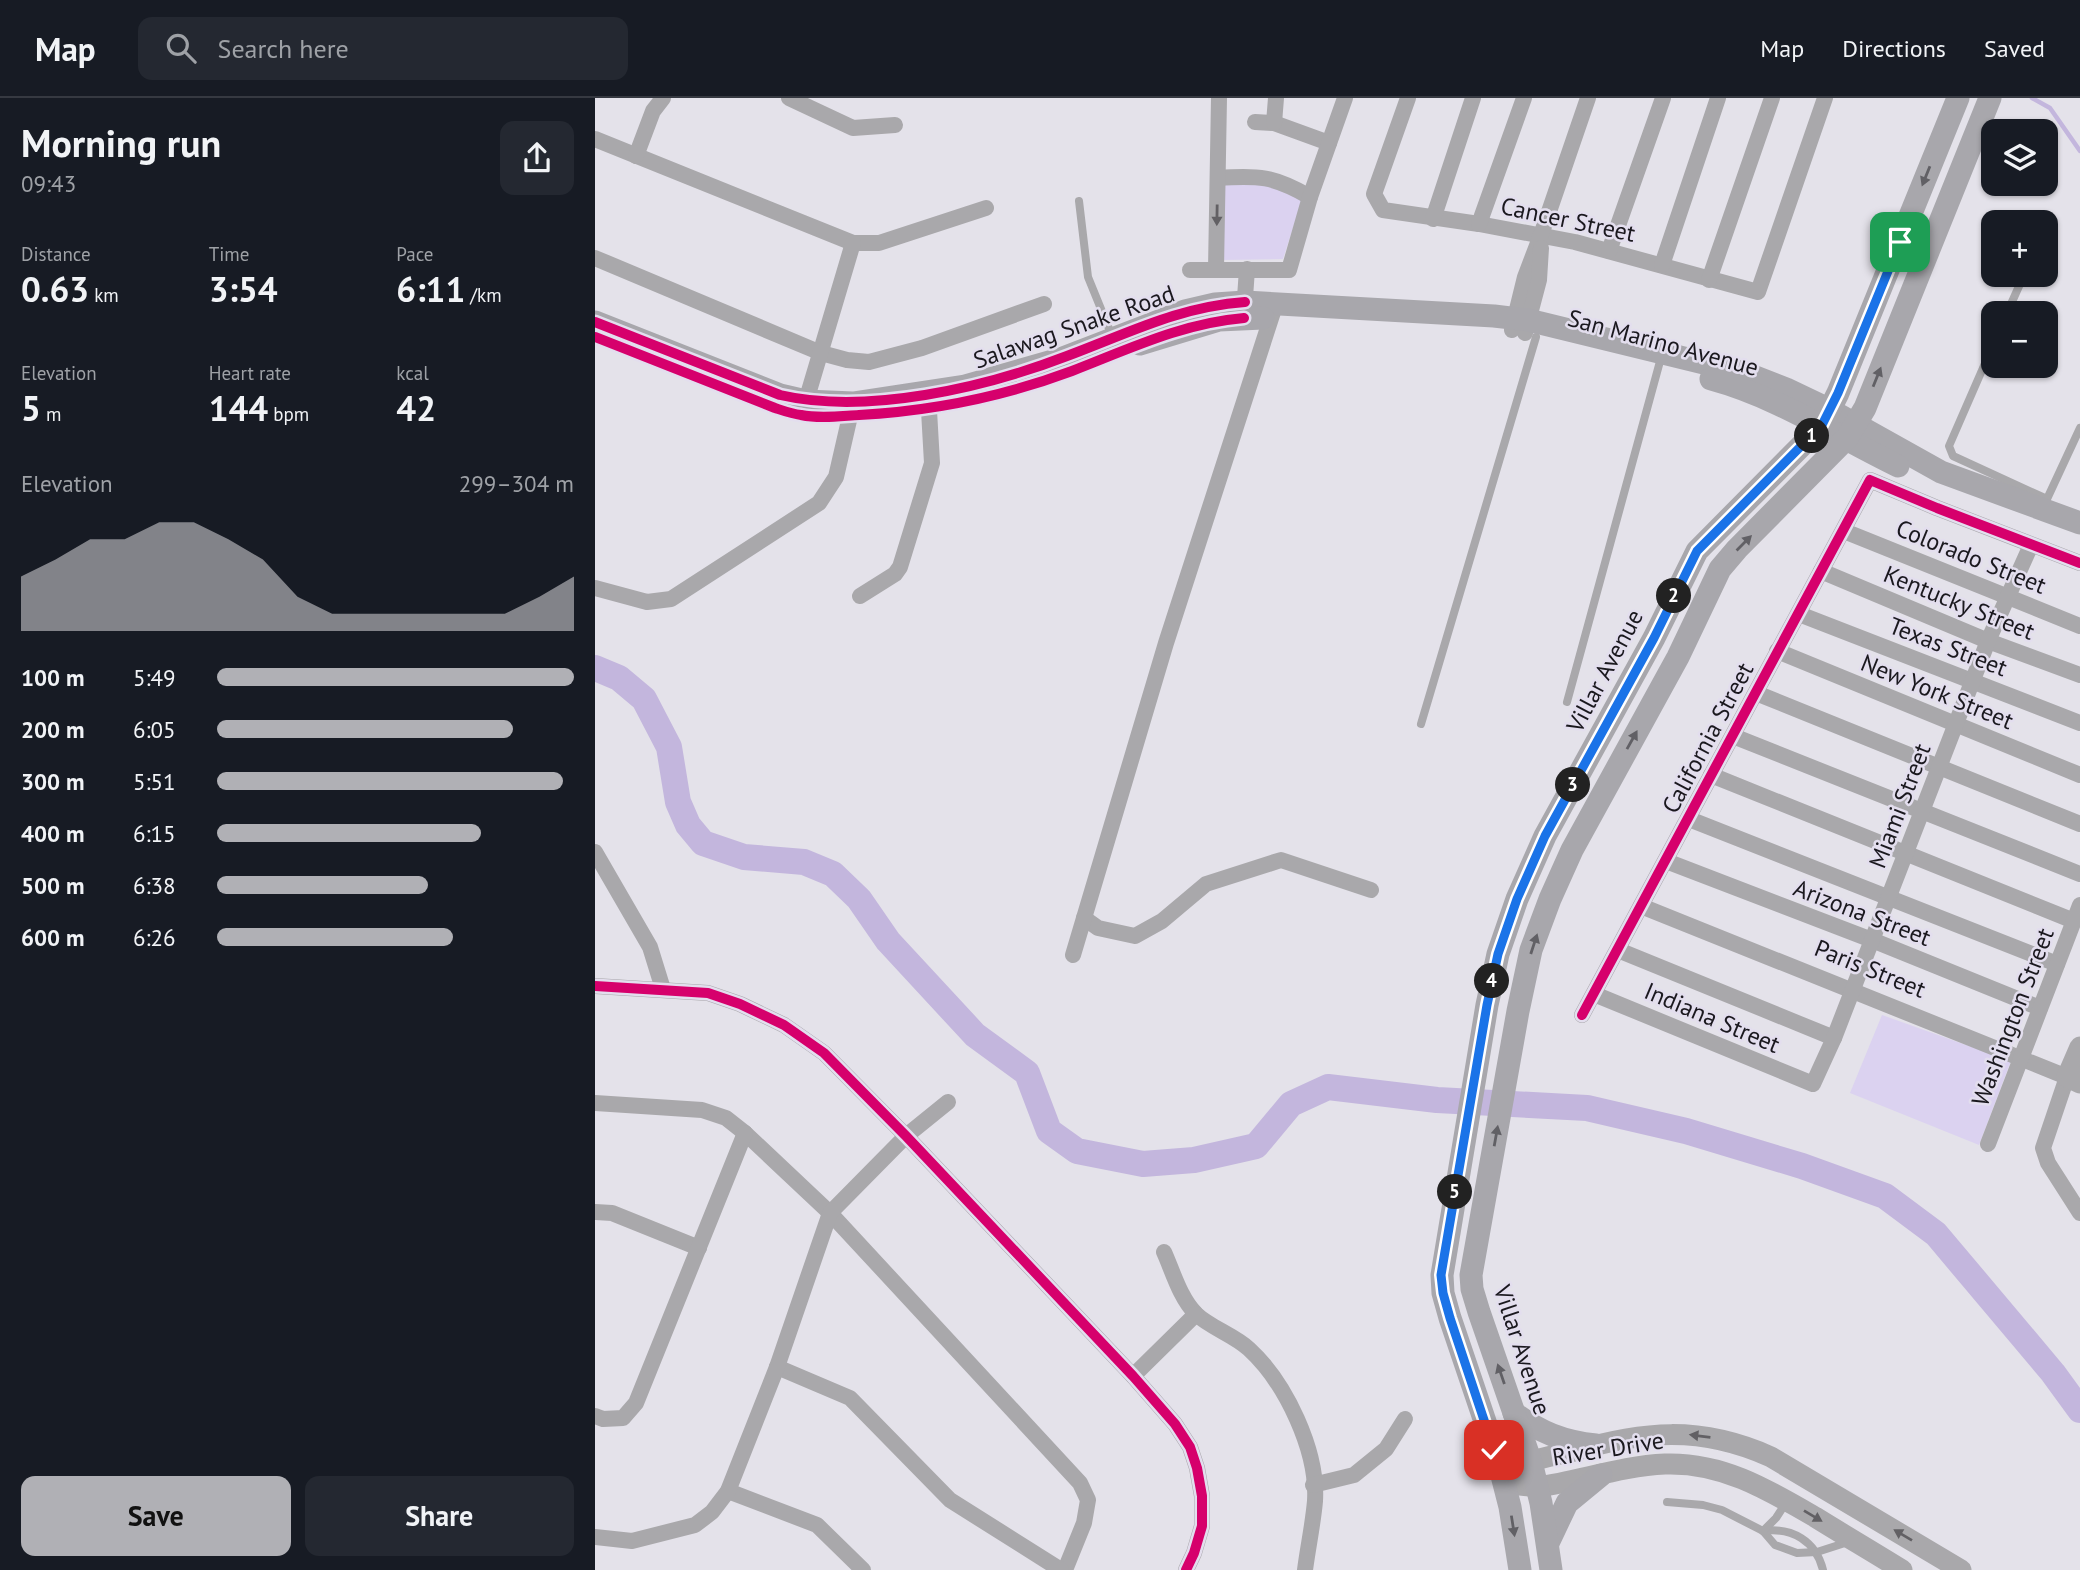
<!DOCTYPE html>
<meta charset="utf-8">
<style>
body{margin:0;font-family:"PT Sans",sans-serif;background:#242831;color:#f1f3f6;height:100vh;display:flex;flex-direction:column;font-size:26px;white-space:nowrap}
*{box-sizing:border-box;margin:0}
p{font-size:23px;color:#9ea1a6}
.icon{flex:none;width:38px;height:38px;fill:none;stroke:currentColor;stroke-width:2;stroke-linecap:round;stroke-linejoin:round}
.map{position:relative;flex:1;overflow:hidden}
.details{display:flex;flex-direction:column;background:#171b24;width:595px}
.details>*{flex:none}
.fabs{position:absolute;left:1386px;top:21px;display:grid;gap:14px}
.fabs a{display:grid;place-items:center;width:77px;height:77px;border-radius:14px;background:#171b24;box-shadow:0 2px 5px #0004;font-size:35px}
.pin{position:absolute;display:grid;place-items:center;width:60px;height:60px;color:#fff;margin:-30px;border-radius:14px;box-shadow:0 4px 10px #0006}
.km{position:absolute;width:35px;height:35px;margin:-18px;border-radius:50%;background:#222;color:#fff;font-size:19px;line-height:35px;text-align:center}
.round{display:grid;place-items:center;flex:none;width:74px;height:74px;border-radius:14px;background:#242831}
.overview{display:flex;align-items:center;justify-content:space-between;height:119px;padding:0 21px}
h1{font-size:38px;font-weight:700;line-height:52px}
.metrics{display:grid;grid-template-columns:repeat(3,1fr);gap:10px;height:119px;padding:7px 21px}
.metrics div{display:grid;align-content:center}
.metrics b{font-size:35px;font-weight:700}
.metrics small{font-size:19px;font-weight:400}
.metrics p{font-size:19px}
.chart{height:196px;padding:14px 21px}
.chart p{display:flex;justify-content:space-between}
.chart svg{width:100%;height:126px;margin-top:7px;fill:#b0b0b5;opacity:.7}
.button{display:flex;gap:14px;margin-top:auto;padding:14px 21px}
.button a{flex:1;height:80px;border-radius:14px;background:#b0b0b5;color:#111;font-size:28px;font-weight:700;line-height:80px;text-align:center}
.button a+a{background:#242831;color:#f1f3f6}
ul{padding:0 21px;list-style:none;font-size:23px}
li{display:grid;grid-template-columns:112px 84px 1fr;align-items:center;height:52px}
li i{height:18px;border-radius:9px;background:#b0b0b5}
header{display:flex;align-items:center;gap:42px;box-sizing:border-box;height:98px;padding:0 35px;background:#171b24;border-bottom:2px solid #363941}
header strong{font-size:33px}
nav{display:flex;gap:38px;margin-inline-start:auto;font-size:24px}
.search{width:490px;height:63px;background:#242831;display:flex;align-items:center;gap:18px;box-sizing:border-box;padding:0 24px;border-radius:14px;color:#9ea1a6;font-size:26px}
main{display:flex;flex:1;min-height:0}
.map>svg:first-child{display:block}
.green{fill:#dbd2f0}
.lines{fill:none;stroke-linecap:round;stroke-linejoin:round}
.stream{stroke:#c3b6dd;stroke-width:4.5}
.river{stroke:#c3b6dd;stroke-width:26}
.service{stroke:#a9a8ab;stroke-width:8}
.minor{stroke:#a9a8ab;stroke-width:16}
.tertiary{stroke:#a9a8ab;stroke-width:21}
.secondary{stroke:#a8a7ac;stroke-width:23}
.cycleway-casing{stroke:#e3deee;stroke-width:15}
.cycleway{stroke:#d6006c;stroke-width:10}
.oneway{fill:#616065}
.oneway2{fill:#626064}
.route-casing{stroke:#fff;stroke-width:14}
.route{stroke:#1a73e8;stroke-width:9}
.labels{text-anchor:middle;stroke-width:5;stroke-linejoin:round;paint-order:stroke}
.street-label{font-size:24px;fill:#1a181e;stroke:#e3deee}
</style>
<header>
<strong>Map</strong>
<div class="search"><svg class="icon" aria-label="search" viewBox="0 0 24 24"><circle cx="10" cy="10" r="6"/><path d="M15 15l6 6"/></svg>Search here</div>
<nav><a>Map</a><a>Directions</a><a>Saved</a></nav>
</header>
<main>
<section class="details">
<div class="overview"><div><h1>Morning run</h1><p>09:43</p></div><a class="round"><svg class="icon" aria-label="share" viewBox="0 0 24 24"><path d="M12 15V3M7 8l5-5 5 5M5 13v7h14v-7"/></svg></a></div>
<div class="metrics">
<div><p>Distance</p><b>0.63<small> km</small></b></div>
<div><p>Time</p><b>3:54</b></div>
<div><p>Pace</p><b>6:11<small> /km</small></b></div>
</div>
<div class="metrics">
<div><p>Elevation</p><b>5<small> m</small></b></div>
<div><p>Heart rate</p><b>144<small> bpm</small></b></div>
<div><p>kcal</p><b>42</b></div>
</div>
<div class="chart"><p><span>Elevation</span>299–304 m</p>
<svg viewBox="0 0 160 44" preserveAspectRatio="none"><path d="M0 44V25L10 19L20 12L30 12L40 6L50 6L60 12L70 19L80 32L90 38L100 38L110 38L120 38L130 38L140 38L150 32L160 25V44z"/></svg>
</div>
<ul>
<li><b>100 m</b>5:49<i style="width:100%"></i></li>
<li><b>200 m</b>6:05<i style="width:83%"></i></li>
<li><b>300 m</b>5:51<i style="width:97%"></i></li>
<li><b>400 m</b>6:15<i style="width:74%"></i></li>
<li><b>500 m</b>6:38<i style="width:59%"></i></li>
<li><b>600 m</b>6:26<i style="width:66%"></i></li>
</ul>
<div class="button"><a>Save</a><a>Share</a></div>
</section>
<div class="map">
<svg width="1485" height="1472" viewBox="0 0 1485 1472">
<rect width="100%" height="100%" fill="#e4e2ea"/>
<g class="green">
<polygon points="628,84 670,85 707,102 688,161 626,162"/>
<polygon points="1287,917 1416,963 1384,1047 1255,995"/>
</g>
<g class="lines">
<polyline class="stream" points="1437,0 1455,10 1485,53"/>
<polyline class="river" points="0,570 24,580 49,601 74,649 83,704 93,727 108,745 149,759 209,764 238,776 264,801 293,843 380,937 432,975 454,1033 482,1053 548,1066 599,1062 661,1048 696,1006 733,989 842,1002 992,1010 1091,1033 1207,1068 1290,1098 1341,1136 1458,1275 1485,1312"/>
<g class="service">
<polyline points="484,103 493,179 517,238"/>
<polyline points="1412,215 1429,177"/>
<polyline points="1398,247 1354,348 1358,358 1452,401"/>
<polyline points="1452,401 1485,330"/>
<polyline points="972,604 1067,256"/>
<polyline points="826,626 941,239"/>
<polyline points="1072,1404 1108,1407 1127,1412 1168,1433 1180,1447 1202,1455 1222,1454 1253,1444"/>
<path d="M1168,1433C1197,1429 1221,1443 1228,1472"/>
<polyline points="1168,1433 1181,1420 1192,1403"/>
</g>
<g class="minor">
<polyline points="194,0 258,30 300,27"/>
<polyline points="813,0 779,96 788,112 884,126 980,144 1163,194 1230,0"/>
<polyline points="660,24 679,25 734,45"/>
<polyline points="679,25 681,0"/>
<polyline points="0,41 258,145 284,145 391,110"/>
<polyline points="41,58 58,13 68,0"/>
<path d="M623,80C663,77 679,78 715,99"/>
<polyline points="838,121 878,0"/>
<polyline points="884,126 929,0"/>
<polyline points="1014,153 1068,0"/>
<polyline points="0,160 226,255 252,262 274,264 327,250 449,206"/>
<polyline points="1067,167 1123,0"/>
<polyline points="621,171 624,0"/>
<polyline points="595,172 694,172 715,99 750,0"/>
<polyline points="1114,182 1177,0"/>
<polyline points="649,214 652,171"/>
<polyline points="917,232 930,179 946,137 993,0"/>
<polyline points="930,235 944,182 946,150"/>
<polyline points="211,303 258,145"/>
<polyline points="1249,433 1485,528"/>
<polyline points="1226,473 1393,543 1485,577"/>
<polyline points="0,490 52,504 76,501 224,405 241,379 258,305"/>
<polyline points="265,498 300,476 305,469 337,365 333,295"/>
<polyline points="1204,516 1485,625"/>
<polyline points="1182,553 1485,677"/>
<polyline points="1161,595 1485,726"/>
<polyline points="1138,638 1485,776"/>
<polyline points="1116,677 1479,823"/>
<polyline points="1094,721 1462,866"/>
<polyline points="0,754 55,849 68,891"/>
<polyline points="1071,763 1277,842 1445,910"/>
<polyline points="1046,808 1472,979 1448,1050 1453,1065 1485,1115"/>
<polyline points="489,820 503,830 540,838 567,823 611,786 686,762 776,792"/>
<polyline points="1023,852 1239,940"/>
<polyline points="478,857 571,545 679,211"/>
<polyline points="0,888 113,895 145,906 189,927 229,955 311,1038 538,1278 580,1326 595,1349 602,1370 607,1398 607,1428 599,1455 591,1472"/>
<polyline points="999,896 1218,986 1239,940 1393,543 1436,447"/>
<polyline points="987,917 1275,382 1342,410 1485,465"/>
<polyline points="0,1005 107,1012 131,1020 150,1035 235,1115 485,1385 493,1402 489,1425 470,1472"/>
<polyline points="1393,1046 1485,807"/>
<polyline points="0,1114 17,1115 104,1150"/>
<path d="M569,1154C578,1174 585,1200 601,1216C616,1230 639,1237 654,1251C691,1285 723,1353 720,1403C718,1426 713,1449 710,1472"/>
<polyline points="182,1269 255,1300 355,1402 466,1472"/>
<polyline points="538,1278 601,1216"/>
<polyline points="0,1318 8,1321 28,1320 41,1305 150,1035"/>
<polyline points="718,1387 759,1377 791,1351 810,1321"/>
<polyline points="133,1393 222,1427 268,1472"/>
<polyline points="0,1439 37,1443 100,1427 117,1414 133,1393 182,1269 235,1115 311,1038 353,1004"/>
</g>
<g class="tertiary">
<polyline points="1485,949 1472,979 1485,985"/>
<path d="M909,1385C917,1379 925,1370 934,1365C945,1359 963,1357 976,1354C1048,1333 1105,1327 1176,1359L1366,1472"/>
<path d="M925,1387L943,1389C985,1383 1027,1368 1070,1366C1127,1364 1172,1391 1220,1419C1249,1437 1278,1454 1307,1472"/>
</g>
<g class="secondary">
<polyline points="0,224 185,297 211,303 258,305 370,288 468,260 590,213 620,206 650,204 899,218 933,222 1150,275 1191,291 1235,312 1346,374 1485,425"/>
<polyline points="545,246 624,222 668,220"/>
<path d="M1116,281C1183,299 1241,338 1303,368"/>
<path d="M919,1315C944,1334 969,1344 1001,1347"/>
<polyline points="953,1445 972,1405 1006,1377"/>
<polyline points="925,1472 915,1409 903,1362 855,1220 848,1195 847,1177 892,907 903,856 922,801 950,738 1059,540 1102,453 1227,327 1243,295 1363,0"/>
<polyline points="956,1472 946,1405 936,1364 884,1214 877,1191 876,1177 923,913 936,852 955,801 977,752 1083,559 1125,471 1142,451 1252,340 1270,310 1395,0"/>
</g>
<defs>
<g id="cycleway">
<path d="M0,224L185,297C272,317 389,290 472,258C534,235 583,209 650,204"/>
<path d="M0,239L180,310C189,313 197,316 206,317C225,321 246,318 264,317C336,313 410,298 477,273C534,251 588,225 649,220"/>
<polyline points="0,888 113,895 145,906 189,927 229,955 311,1038 538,1278 580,1326 595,1349 602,1370 607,1398 607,1428 599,1455 591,1472"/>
<polyline points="987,917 1275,382 1342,410 1485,465"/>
</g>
</defs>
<use href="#cycleway" class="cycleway-casing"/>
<use href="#cycleway" class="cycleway"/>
</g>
<defs><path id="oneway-solid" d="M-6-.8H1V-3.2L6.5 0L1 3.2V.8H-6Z" transform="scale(1.75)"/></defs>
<g class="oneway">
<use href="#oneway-solid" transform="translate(1331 78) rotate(112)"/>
<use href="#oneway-solid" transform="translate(1282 279) rotate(-68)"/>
<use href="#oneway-solid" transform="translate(1149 445) rotate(-45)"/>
<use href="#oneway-solid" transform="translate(1037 642) rotate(-61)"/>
<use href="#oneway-solid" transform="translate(939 846) rotate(-72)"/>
<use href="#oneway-solid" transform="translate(901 1038) rotate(-80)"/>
<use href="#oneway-solid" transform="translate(906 1276) rotate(-109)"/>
<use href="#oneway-solid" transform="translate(918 1428) rotate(81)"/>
</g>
<g class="oneway2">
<use href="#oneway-solid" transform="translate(622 117) rotate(91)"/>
<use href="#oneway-solid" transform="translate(1105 1338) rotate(-173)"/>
<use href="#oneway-solid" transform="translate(1218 1418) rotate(31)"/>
<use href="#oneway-solid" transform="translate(1308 1437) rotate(-149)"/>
</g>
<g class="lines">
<defs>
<polyline id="route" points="899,1352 855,1220 848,1195 846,1177 892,907 903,856 922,801 950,738 1059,540 1102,453 1227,327 1243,295 1305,144"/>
</defs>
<use href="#route" class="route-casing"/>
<use href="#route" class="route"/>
</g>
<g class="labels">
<g class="street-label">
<text transform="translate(973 122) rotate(12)" y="8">Cancer Street</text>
<text transform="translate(479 229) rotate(-19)" y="8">Salawag Snake Road</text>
<text transform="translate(1068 245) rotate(15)" y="8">San Marino Avenue</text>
<text transform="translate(1376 459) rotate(22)" y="8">Colorado Street</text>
<text transform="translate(1364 505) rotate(22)" y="8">Kentucky Street</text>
<text transform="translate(1353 549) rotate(21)" y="8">Texas Street</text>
<text transform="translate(1010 573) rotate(-62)" y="8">Villar Avenue</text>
<text transform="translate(1342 594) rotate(22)" y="8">New York Street</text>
<text transform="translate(1113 640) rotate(-62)" y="8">California Street</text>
<text transform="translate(1305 708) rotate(-69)" y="8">Miami Street</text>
<text transform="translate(1267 815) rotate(21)" y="8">Arizona Street</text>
<text transform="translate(1275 871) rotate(22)" y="8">Paris Street</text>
<text transform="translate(1418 919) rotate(-69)" y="8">Washington Street</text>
<text transform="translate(1117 920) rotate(23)" y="8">Indiana Street</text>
<text transform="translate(927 1252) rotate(72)" y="8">Villar Avenue</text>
<text transform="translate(1013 1351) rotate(-9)" y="8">River Drive</text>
</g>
</g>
</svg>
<div class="fabs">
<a><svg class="icon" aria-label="layers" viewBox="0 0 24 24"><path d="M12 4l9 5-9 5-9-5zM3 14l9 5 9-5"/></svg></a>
<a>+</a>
<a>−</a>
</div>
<div class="pin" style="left:1305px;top:144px;background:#1e9e55"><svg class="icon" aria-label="arrive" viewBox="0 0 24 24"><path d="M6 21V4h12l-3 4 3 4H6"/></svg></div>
<div class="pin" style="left:899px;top:1352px;background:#d93025"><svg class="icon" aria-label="check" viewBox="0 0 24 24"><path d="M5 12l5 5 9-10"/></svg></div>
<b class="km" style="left:1217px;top:338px">1</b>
<b class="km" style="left:1079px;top:498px">2</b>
<b class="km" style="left:978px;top:687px">3</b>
<b class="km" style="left:897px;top:883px">4</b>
<b class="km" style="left:860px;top:1094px">5</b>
</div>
</main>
